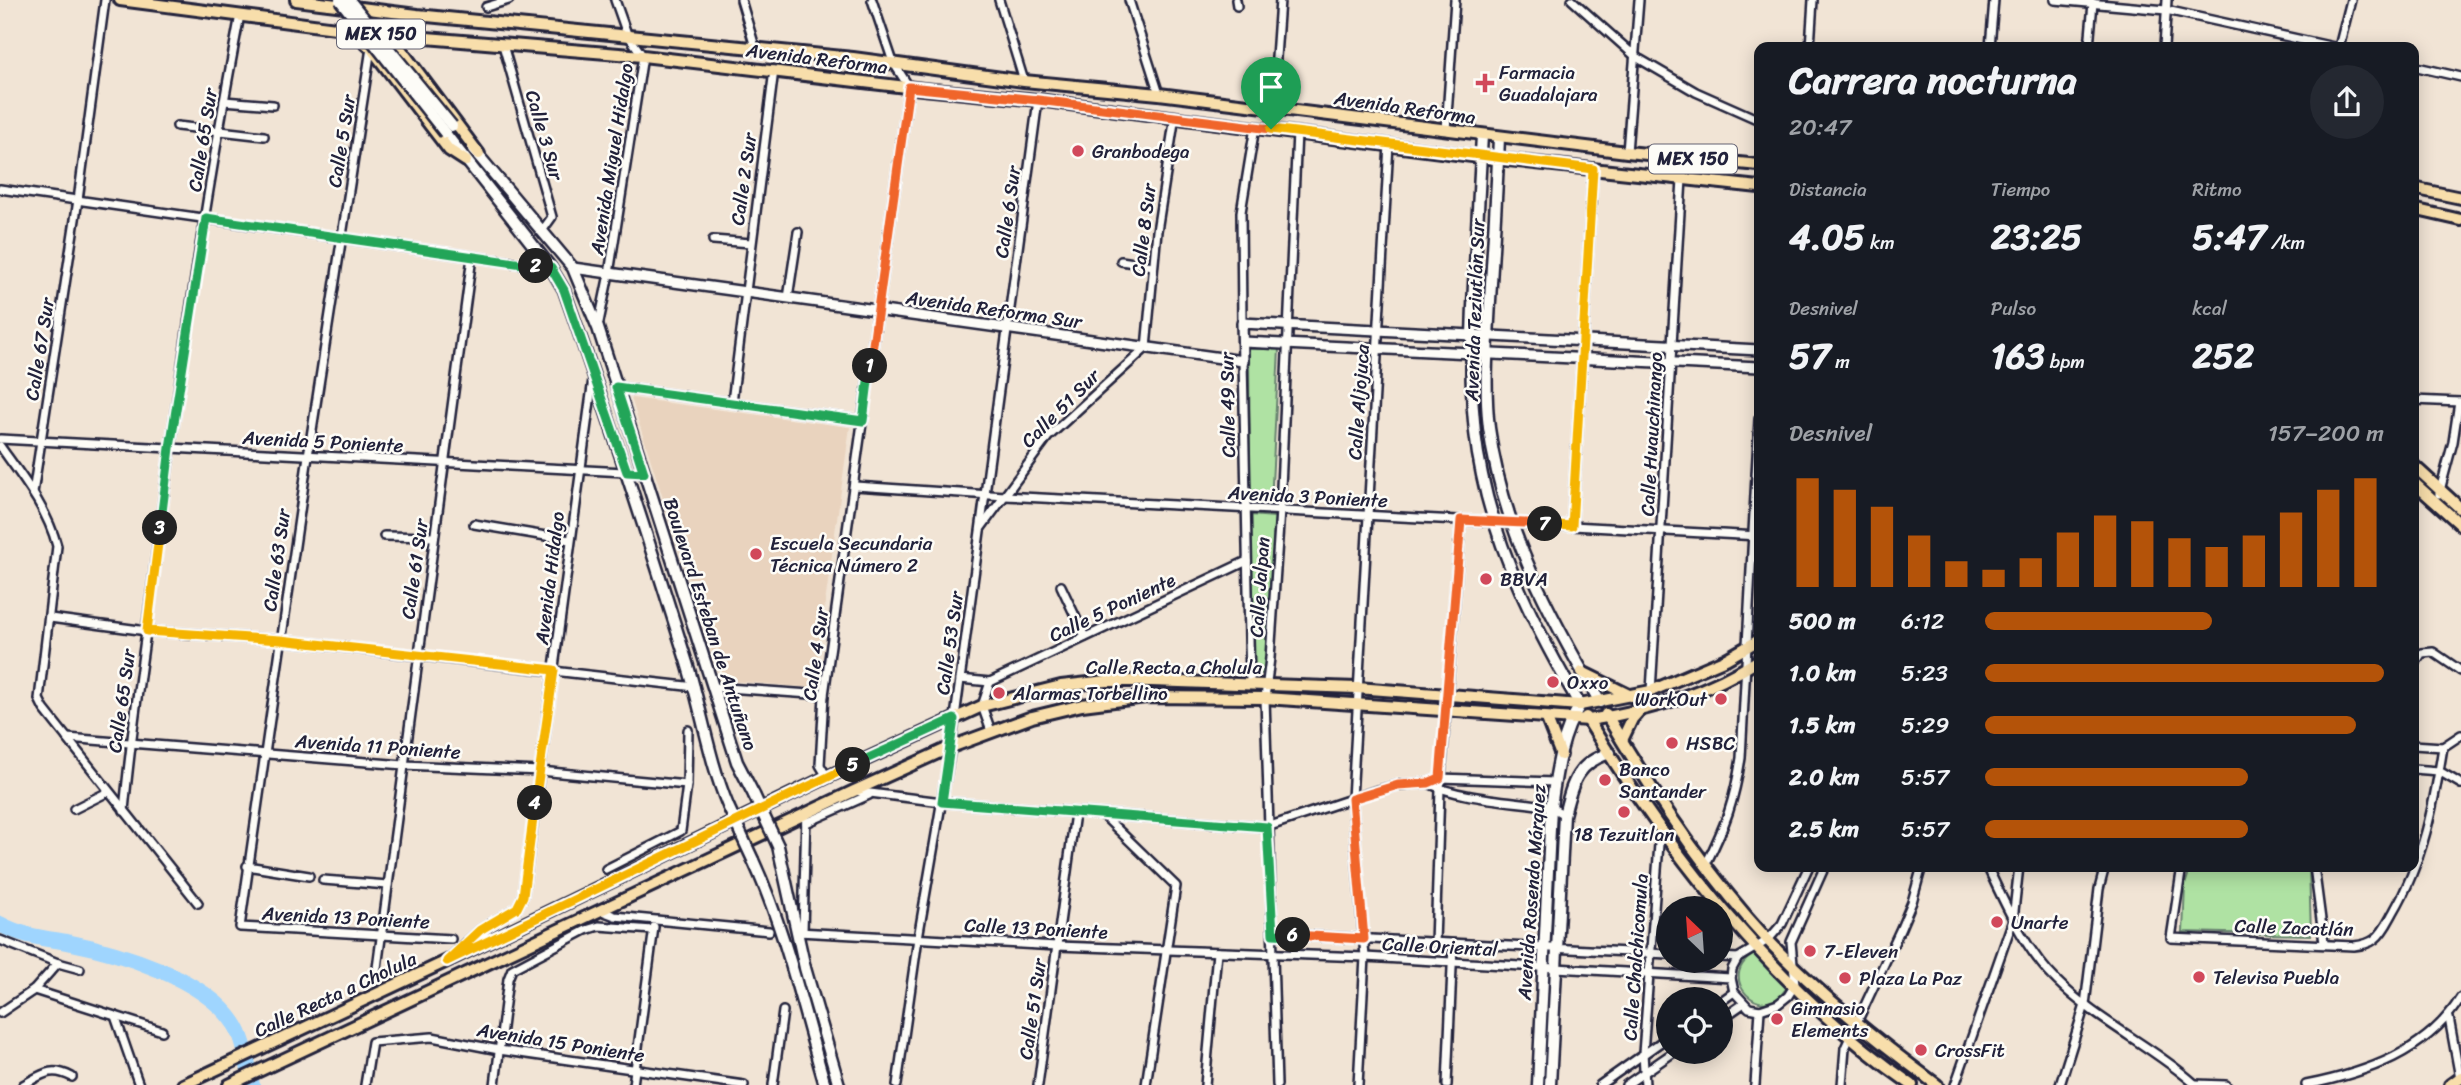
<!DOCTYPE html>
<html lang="es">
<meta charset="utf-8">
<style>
body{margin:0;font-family:Sriracha,sans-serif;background:#242831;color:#f1f3f6;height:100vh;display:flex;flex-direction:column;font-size:26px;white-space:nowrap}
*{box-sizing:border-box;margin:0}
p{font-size:23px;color:#9ea1a6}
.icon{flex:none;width:38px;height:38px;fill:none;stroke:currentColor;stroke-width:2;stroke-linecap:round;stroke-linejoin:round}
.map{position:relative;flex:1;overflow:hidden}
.panel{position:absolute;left:1754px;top:42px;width:665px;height:830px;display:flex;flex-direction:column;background:#171b24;border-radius:14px;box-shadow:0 4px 18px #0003}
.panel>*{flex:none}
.needle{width:46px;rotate:335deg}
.tools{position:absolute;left:1656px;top:896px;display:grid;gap:14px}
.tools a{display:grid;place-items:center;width:77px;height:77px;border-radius:50%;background:#171b24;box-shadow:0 4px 18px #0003;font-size:35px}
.pin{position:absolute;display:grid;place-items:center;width:60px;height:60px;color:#fff;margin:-72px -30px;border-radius:50% 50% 50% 0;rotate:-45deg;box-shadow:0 0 7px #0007}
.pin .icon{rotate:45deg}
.km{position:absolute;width:35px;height:35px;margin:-18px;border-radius:50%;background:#222;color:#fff;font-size:19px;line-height:35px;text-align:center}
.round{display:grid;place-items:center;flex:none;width:74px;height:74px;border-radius:37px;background:#242831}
.overview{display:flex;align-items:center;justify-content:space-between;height:119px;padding:0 35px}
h1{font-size:38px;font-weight:700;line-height:52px}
.stats{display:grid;grid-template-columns:repeat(3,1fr);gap:10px;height:119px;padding:7px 35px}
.stats div{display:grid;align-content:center}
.stats b{font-size:35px;font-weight:700}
.stats small{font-size:19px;font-weight:400}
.stats p{font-size:19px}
.chart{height:196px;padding:14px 35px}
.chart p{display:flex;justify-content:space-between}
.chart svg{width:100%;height:126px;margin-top:7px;stroke:#b45309;stroke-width:6}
ul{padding:0 35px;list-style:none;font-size:23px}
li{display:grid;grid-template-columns:112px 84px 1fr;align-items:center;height:52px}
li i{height:18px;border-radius:9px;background:#b45309}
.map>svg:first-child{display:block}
.built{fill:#e9d3be}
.green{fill:#afe2a3;stroke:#68826f;stroke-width:2}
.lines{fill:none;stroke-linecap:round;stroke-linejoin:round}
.river{stroke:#9fd5fe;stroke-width:16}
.minor-casing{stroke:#22223b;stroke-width:12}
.tertiary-casing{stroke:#22223b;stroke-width:14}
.secondary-casing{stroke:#22223b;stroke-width:15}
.primary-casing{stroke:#22223b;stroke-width:16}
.minor{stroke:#fdfcf7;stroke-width:7}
.tertiary{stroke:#fdfcf7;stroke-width:9}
.secondary{stroke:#fdfcf7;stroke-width:10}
.primary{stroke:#f8deab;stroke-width:10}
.secondary-bridge-casing{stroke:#22223b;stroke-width:15;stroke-linecap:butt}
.secondary-bridge{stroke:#fdfcf7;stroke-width:10}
.split-1-casing{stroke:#fff;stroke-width:14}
.split-2-casing{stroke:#fff;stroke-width:14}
.split-3-casing{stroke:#fff;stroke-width:14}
.split-4-casing{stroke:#fff;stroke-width:14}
.split-5-casing{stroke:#fff;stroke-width:14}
.split-6-casing{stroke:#fff;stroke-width:14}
.split-7-casing{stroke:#fff;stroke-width:14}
.split-8-casing{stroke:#fff;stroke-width:14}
.split-1{stroke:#f0652b;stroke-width:9}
.split-2{stroke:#22a559;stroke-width:9}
.split-3{stroke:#22a559;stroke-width:9}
.split-4{stroke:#f5b400;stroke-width:9}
.split-5{stroke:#f5b400;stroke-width:9}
.split-6{stroke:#22a559;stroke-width:9}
.split-7{stroke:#f0652b;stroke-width:9}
.split-8{stroke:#f5b400;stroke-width:9}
.poi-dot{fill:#d1495b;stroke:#fdfcf7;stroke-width:2.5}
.labels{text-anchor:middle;stroke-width:5;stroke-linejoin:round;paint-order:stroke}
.shield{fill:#fdfcf7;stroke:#646373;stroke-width:2}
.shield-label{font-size:18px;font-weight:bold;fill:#22223b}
.street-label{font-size:19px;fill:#22223b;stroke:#fdfcf7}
.poi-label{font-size:19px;fill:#22223b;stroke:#fdfcf7;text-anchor:start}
</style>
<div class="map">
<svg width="2461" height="1085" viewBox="0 0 2461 1085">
<rect width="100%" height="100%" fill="#f1e4d5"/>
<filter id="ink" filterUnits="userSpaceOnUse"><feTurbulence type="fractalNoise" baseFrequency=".0143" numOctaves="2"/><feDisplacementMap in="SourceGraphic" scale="14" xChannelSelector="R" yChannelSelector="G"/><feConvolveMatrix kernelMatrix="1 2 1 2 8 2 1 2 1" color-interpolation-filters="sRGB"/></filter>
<g filter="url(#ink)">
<polygon class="built" points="631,398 850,427 813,688 721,680"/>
<g class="green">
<polygon points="1249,349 1279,349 1271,503 1250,503"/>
<polygon points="1250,515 1275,517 1265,674 1253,673"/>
<polygon points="2191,866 2309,866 2311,935 2183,932 2185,885"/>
<path d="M1757,953L1789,983C1766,1033 1710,974 1757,953Z"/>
</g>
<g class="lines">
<path class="river" d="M0,924C22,936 43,938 67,942C118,952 204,978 234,1023C246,1040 247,1065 252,1085"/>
<defs>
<g id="minor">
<polyline points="741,0 755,47"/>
<polyline points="999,0 1024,81"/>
<polyline points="1129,0 1159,94"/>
<polyline points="1236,0 1237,6"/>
<polyline points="1572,0 1636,57 1696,92 1759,120"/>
<polyline points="2055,0 2166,10 2334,47"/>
<polyline points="486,7 509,0"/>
<polyline points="503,45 552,217 542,231"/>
<polyline points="1810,47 1813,0"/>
<polyline points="1990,47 1994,0"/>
<polyline points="2089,47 2093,3"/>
<polyline points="2164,47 2167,0"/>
<polyline points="2339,47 2351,0"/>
<polyline points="371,48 308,456 240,927 451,939"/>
<polyline points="2413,66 2461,77"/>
<polyline points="224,101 273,105"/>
<polyline points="177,126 264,136"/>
<polyline points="1271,129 1280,0"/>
<polyline points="1446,130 1455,0"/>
<polyline points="1627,152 1639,0"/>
<polyline points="0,189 551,268"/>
<polyline points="713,240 751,243"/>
<polyline points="1121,261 1153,266"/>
<polyline points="788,298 798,232"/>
<polyline points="1242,323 1241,212 1255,127"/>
<polyline points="598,327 609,274 643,56 627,34 615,0"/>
<polyline points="1243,361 1250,683"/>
<polyline points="616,387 863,421"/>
<polyline points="2413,400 2460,402"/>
<polyline points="732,402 774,70"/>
<polyline points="0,439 644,473"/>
<path d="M0,446C22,477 47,508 57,546L39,699L44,709L198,903"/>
<polyline points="855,486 1005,496 1759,536"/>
<polyline points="33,493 78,200 105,0"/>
<polyline points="2439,494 2453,442 2459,402"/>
<polyline points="474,524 570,540"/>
<polyline points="1572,526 1593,169"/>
<polyline points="981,528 1048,437 1146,348 1157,231 1175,116"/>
<polyline points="384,536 434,537"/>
<polyline points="1061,586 1085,637"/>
<polyline points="50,618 147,631 280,640 695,687"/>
<polyline points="2413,666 2422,653 2433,652 2461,671"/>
<polyline points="960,679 990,682"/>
<polyline points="990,682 1247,561"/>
<polyline points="990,682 982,706 991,731"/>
<polyline points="714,687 824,695"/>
<polyline points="1651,691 1682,179"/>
<polyline points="67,738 404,765 540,771 687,785"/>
<polyline points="2413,745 2443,747 2461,735"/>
<polyline points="2413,769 2439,771 2461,784"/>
<polyline points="827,777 820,765 824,695 909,87 893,62 872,0"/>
<path d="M1428,783C1459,799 1516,801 1551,807L1564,815"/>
<polyline points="854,791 942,802 1267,827 1378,790 1398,785 1428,783 1440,778 1555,782"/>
<polyline points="74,809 108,792"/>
<path d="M124,811C131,733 143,657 153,580C177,391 204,202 240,15"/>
<polyline points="1103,815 1176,886 1146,1085"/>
<polyline points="806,823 869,795"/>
<path d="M1706,864C1726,824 1734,802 1741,758L1759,419"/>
<polyline points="247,866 309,876"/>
<polyline points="1809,866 1782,924 1768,940 1738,958 1732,969 1731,978 1734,992 1749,1008 1760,1010 1778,1004 1788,996 1795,985 1791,942 1825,866"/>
<path d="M1987,866C2006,906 2025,950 2057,981C2098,1022 2153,1046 2196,1085"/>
<path d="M2182,866L2171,938L2354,946C2362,945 2369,944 2375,939C2383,933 2388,922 2393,913C2423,862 2434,804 2443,747"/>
<polyline points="2314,866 2324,943"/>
<polyline points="606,869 681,831 687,785 688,730"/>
<polyline points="323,880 388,885"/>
<polyline points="599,910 615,916 769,931"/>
<polyline points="798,932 1057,946 1365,957 1731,978"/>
<polyline points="803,932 806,813"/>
<polyline points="1273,934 1668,954"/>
<polyline points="0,940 58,963 80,969"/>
<polyline points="1435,943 1440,789 1461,520"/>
<polyline points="451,957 480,930 517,908 523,896 593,379"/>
<polyline points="1720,957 1738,958"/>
<polyline points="377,968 472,257"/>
<polyline points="34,990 162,1031"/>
<polyline points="1720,1002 1734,992"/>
<polyline points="0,1013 34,990 58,963"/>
<polyline points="115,1016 139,1085"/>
<polyline points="2449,1018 2460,1078"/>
<polyline points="1720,1020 1743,1004"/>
<polyline points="2195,1084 2226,1085"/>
<path d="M23,1085C43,1074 51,1066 72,1077"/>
<polyline points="365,1085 372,1042 432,1037 499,1050 744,1085"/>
<polyline points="495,1085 508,979 512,969 586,930 599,926 653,930"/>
<polyline points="633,1085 654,927"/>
<polyline points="773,1085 783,1011"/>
<polyline points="897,1085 918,938 951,747 1038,100"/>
<polyline points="1038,1085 1075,813"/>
<polyline points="1205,1085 1217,952"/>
<polyline points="1277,1085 1265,698 1270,658 1280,510 1297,132"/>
<polyline points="1358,1085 1365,957 1352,799 1389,144"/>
<polyline points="1447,1085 1453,944"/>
<polyline points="1600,1085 1668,1037"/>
<polyline points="1626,1085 1674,1052"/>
<polyline points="1645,1085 1643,1053 1660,831"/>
<polyline points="1755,1085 1760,1010"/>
<polyline points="1842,1085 1845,1048 1901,928 1912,902 1922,866"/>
<polyline points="1955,1085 2013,920 2019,866"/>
<polyline points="2060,1085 2085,1005 2099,889 2105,866"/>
<path d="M2306,1085C2366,1073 2428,1052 2461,997"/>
</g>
<g id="tertiary">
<polyline points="573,268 1243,361 1242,323 1759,350"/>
<polyline points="1243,342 1759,367"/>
</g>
<g id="secondary">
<path d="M445,133L551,268L564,290C608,414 648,538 687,663C702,711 709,760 728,806"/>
<path d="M1482,135C1479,185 1477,234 1474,284C1471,348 1468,412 1482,475C1499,557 1538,633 1580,705C1561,734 1556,773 1551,807L1538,1085"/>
<path d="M1499,137C1497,192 1493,246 1490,301C1488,343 1484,386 1489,428C1502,528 1550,617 1600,702"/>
<polyline points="473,149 573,268 598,328 737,762 754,795"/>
<polyline points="778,846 805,968 839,1085"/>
<path d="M753,860C786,932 803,1010 825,1085"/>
<path d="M1550,1085L1564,815C1572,784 1576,763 1610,753"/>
</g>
<g id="primary">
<polyline points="120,0 390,35 643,56 923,89 1038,100 1480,157 1759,187"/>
<polyline points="296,0 417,15 853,58 1024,81 1159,94 1627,152 1759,165"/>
<polyline points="351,30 371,48 449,150 466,161"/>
<polyline points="390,35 479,154"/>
<polyline points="2413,188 2461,198"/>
<polyline points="2413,209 2461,220"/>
<polyline points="2413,465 2461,509"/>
<polyline points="2413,482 2461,525"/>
<polyline points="1582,672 1631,696"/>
<path d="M1606,714C1656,799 1722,897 1793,966C1838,1009 1887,1048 1937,1085"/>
<path d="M1586,717C1672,857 1776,990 1912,1085"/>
<polyline points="1547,719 1561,755"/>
<polyline points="1622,740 1632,719 1639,711"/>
<polyline points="183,1085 447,961 827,777 982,706 1061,686 1107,681 1151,681 1357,688 1580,705 1651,691 1726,659 1759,640"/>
<path d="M229,1085L854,791L951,747L1032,717L1082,705L1146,697L1265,698L1589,720C1649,711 1708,693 1759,660"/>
<polyline points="2450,1085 2461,1077"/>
</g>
</defs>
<use href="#minor" class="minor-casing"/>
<use href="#tertiary" class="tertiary-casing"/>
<use href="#secondary" class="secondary-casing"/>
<use href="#primary" class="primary-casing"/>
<use href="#minor" class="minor"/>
<use href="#tertiary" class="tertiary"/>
<use href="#secondary" class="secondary"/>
<use href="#primary" class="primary"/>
<defs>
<g id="secondary-bridge">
<polyline points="340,0 445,133"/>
<polyline points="349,0 452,126"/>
<polyline points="754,795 778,846"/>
<polyline points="728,806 753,860"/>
</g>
</defs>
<use href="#secondary-bridge" class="secondary-bridge-casing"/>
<use href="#secondary-bridge" class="secondary-bridge"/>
</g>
</g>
<g class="lines" filter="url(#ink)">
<defs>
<polyline id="split-1" points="870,366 909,87 1038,100 1271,129"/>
<polyline id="split-2" points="536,266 551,268 564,290 627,472 644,473 616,387 863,421 870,366"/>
<polyline id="split-3" points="160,528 170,448 206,218 536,266"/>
<polyline id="split-4" points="160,528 147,631 280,640 554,670 535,803"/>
<polyline id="split-5" points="535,803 523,896 517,908 480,930 447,961 853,765"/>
<polyline id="split-6" points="853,765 954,719 942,802 1267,827 1273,934 1293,935"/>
<polyline id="split-7" points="1293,935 1364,939 1352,799 1398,785 1428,783 1440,778 1461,520 1545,524"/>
<polyline id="split-8" points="1271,129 1593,169 1572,526 1545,524"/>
</defs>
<use href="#split-1" class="split-1-casing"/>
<use href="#split-2" class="split-2-casing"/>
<use href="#split-3" class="split-3-casing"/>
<use href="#split-4" class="split-4-casing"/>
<use href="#split-5" class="split-5-casing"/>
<use href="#split-6" class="split-6-casing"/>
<use href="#split-7" class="split-7-casing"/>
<use href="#split-8" class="split-8-casing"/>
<use href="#split-1" class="split-1"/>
<use href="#split-2" class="split-2"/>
<use href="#split-3" class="split-3"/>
<use href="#split-4" class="split-4"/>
<use href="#split-5" class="split-5"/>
<use href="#split-6" class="split-6"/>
<use href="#split-7" class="split-7"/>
<use href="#split-8" class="split-8"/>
</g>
<g class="poi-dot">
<path d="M1481.5 72.5h7v7h7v7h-7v7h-7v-7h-7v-7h7z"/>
<circle cx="1078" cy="151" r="7"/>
<circle cx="756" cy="554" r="7"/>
<circle cx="1486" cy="579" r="7"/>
<circle cx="1553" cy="682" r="7"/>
<circle cx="999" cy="693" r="7"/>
<circle cx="1721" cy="699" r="7"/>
<circle cx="1672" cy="743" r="7"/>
<circle cx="1605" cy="780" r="7"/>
<circle cx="1624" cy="812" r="7"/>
<circle cx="1997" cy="922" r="7"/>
<circle cx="1810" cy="951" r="7"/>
<circle cx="2199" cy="977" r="7"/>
<circle cx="1845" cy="978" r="7"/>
<circle cx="1777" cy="1019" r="7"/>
<circle cx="1921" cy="1050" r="7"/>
</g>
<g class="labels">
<g class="shield">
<rect x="337" y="19.5" width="88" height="29" rx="5"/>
<rect x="1649" y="144.5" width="88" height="29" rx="5"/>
</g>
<g class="shield-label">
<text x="381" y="40">MEX 150</text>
<text x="1693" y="165">MEX 150</text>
</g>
<g class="street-label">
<text transform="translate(817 58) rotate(7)" y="7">Avenida Reforma</text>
<text transform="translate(1405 107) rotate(8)" y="7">Avenida Reforma</text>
<text transform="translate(545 135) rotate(74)" y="7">Calle 3 Sur</text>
<text transform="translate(202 140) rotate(-81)" y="7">Calle 65 Sur</text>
<text transform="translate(341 141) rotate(-81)" y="7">Calle 5 Sur</text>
<text transform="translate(611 159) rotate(-81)" y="7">Avenida Miguel Hidalgo</text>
<text transform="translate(743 179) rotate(-82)" y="7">Calle 2 Sur</text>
<text transform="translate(1007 212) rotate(-82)" y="7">Calle 6 Sur</text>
<text transform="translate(1143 230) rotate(-83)" y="7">Calle 8 Sur</text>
<text transform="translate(994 309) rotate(8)" y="7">Avenida Reforma Sur</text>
<text transform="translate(1474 310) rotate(-88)" y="7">Avenida Teziutlán Sur</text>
<text transform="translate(39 349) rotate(-81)" y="7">Calle 67 Sur</text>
<text transform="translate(1358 402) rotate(-86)" y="7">Calle Aljojuca</text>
<text transform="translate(1227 405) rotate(-91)" y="7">Calle 49 Sur</text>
<text transform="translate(1060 408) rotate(-45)" y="7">Calle 51 Sur</text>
<text transform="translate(1651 434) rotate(-87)" y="7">Calle Huauchinango</text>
<text transform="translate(323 441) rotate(3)" y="7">Avenida 5 Poniente</text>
<text transform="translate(1308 496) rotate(3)" y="7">Avenida 3 Poniente</text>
<text transform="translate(276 560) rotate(-82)" y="7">Calle 63 Sur</text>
<text transform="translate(414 569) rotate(-82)" y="7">Calle 61 Sur</text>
<text transform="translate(549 578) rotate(-83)" y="7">Avenida Hidalgo</text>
<text transform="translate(1259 587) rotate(-86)" y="7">Calle Jalpan</text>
<text transform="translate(1112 607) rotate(-25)" y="7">Calle 5 Poniente</text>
<text transform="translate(711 624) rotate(72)" y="7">Boulevard Esteban de Antuñano</text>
<text transform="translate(949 643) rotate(-82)" y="7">Calle 53 Sur</text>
<text transform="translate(815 654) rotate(-82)" y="7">Calle 4 Sur</text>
<text x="1174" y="674">Calle Recta a Cholula</text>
<text transform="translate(121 701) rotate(-82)" y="7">Calle 65 Sur</text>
<text transform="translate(378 746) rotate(4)" y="7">Avenida 11 Poniente</text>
<text transform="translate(1531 892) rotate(-86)" y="7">Avenida Rosendo Márquez</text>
<text transform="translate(346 917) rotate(3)" y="7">Avenida 13 Poniente</text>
<text transform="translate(2294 927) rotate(2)" y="7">Calle Zacatlán</text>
<text transform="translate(1036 928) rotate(3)" y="7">Calle 13 Poniente</text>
<text transform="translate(1440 946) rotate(3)" y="7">Calle Oriental</text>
<text transform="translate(1635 957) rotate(-86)" y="7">Calle Chalchicomula</text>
<text transform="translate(335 994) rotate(-25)" y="7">Calle Recta a Cholula</text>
<text transform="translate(1032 1009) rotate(-82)" y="7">Calle 51 Sur</text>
<text transform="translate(561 1042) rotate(9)" y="7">Avenida 15 Poniente</text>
</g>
<g class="poi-label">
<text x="1499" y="79">Farmacia<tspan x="1499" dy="22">Guadalajara</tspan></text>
<text x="1092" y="158">Granbodega</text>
<text x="770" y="550">Escuela Secundaria<tspan x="770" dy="22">Técnica Número 2</tspan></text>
<text x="1500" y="586">BBVA</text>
<text x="1567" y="689">Oxxo</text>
<text x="1013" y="700">Alarmas Torbellino</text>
<text x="1707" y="706" text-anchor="end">WorkOut</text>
<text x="1686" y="750">HSBC</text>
<text x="1619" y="776">Banco<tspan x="1619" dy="22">Santander</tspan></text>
<text x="1624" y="841" text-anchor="middle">18 Tezuitlan</text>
<text x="2011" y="929">Unarte</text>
<text x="1824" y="958">7-Eleven</text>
<text x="2213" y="984">Televisa Puebla</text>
<text x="1859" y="985">Plaza La Paz</text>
<text x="1791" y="1015">Gimnasio<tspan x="1791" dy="22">Elements</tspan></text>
<text x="1935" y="1057">CrossFit</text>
</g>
</g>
</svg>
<div class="tools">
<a><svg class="needle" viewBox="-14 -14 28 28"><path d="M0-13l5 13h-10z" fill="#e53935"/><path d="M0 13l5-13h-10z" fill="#9ea1a6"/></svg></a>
<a><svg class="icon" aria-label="locate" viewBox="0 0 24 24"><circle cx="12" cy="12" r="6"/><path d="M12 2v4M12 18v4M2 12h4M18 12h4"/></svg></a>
</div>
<div class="pin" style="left:1271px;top:129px;background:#1e9e55"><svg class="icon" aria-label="arrive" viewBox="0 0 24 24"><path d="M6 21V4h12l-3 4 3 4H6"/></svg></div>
<b class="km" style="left:870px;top:366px">1</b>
<b class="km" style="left:536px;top:266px">2</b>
<b class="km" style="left:160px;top:528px">3</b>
<b class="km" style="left:535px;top:803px">4</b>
<b class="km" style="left:853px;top:765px">5</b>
<b class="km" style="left:1293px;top:935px">6</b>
<b class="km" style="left:1545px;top:524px">7</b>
<section class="panel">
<div class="overview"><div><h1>Carrera nocturna</h1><p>20:47</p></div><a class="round"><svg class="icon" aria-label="share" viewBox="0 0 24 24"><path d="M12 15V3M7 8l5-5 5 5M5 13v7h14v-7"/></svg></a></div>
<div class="stats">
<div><p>Distancia</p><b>4.05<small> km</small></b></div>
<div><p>Tiempo</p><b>23:25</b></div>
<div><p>Ritmo</p><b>5:47<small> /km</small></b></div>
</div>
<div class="stats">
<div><p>Desnivel</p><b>57<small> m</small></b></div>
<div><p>Pulso</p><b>163<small> bpm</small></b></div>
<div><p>kcal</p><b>252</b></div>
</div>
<div class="chart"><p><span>Desnivel</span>157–200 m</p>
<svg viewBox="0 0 160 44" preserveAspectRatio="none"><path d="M5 44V6M15 44V10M25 44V16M35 44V26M45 44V35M55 44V38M65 44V34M75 44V25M85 44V19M95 44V21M105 44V27M115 44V30M125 44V26M135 44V18M145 44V10M155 44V6"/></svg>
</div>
<ul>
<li><b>500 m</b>6:12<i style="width:57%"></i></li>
<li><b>1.0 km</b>5:23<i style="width:100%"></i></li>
<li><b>1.5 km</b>5:29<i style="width:93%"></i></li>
<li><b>2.0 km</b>5:57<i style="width:66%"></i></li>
<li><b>2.5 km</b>5:57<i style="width:66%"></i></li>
</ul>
</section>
</div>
